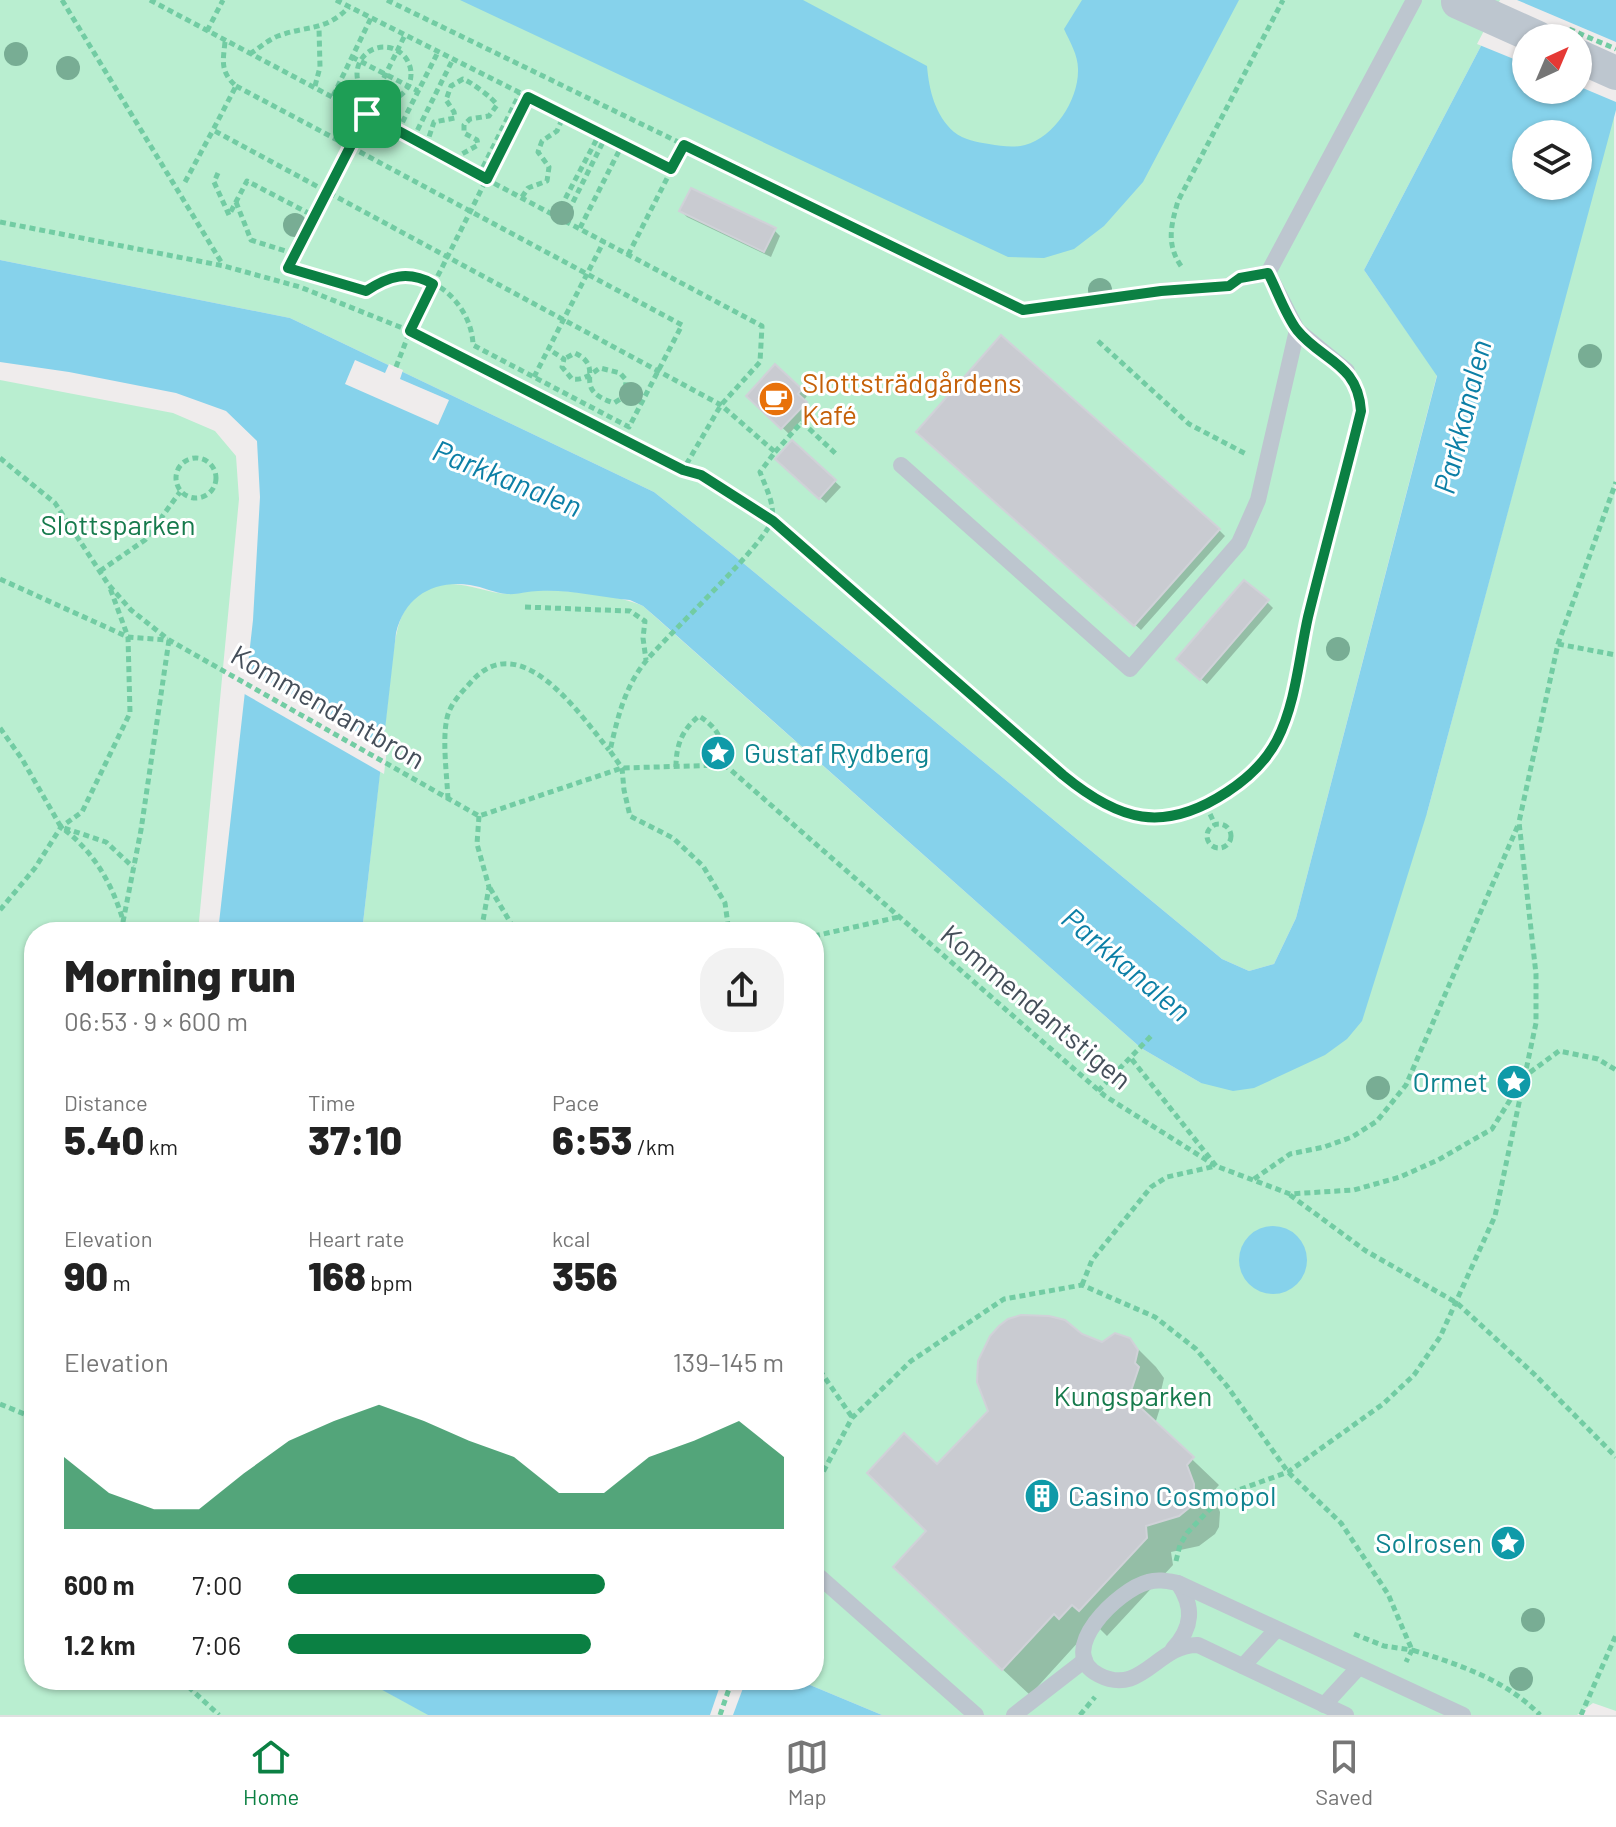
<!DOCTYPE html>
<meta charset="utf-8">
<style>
body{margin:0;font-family:Barlow,sans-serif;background:#f2f2f2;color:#222;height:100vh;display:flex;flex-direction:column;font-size:30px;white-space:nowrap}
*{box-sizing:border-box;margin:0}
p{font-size:26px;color:#767676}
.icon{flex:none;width:44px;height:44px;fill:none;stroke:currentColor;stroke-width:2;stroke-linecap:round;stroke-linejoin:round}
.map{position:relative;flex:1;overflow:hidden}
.sheet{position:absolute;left:24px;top:922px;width:800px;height:768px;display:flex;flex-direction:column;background:#fff;border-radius:32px;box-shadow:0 2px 6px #0004}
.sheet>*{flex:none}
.needle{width:52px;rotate:44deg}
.tools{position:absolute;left:1512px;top:24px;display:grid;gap:16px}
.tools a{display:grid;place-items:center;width:80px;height:80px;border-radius:50%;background:#fff;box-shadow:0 2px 6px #0004;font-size:40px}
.pin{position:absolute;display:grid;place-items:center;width:68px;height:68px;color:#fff;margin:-34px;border-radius:16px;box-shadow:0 4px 12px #0006}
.round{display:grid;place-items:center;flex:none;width:84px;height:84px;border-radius:32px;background:#f2f2f2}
.overview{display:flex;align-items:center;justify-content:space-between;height:136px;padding:0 40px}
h1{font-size:44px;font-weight:800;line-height:60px}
.metrics{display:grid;grid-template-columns:repeat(3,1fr);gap:12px;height:136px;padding:8px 40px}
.metrics div{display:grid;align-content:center}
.metrics b{font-size:40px;font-weight:800}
.metrics small{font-size:22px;font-weight:400}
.metrics p{font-size:22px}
.chart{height:224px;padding:16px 40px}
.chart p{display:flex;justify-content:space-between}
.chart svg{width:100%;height:144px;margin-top:8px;fill:#0b8043;opacity:.7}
ul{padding:0 40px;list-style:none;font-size:26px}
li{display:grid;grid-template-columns:128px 96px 1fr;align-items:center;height:60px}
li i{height:20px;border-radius:10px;background:#0b8043}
.dock{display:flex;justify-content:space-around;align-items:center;height:112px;border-top:2px solid #e0e0e0;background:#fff;font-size:22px;color:#767676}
.dock a{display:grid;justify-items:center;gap:4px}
.dock .current{color:#0b8043}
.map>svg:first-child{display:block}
.green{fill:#b9eed0}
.water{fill:#86d2eb;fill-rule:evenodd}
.pier{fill:#efecec}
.shadow{fill:#0003}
.building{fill:#c9cbd1;stroke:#d0d2d8;stroke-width:2}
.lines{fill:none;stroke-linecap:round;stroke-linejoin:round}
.path{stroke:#72cca3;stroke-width:5;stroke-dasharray:6 4;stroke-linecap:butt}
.service{stroke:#bdc6cf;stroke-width:16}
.minor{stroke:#bdc6cf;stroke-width:34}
.path-bridge{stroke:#72cca3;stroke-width:5;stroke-dasharray:6 4;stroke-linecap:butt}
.minor-bridge{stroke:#bdc6cf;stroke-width:34}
.tree{fill:#78ad94}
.route-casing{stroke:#fff;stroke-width:16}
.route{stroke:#0b8043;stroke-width:10}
.labels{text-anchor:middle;stroke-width:6;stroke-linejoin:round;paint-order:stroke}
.food-label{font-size:28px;fill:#c56008;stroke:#fff;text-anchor:start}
.park-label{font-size:28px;fill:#167a4c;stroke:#fff}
.street-label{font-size:28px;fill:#454f5a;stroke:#fff}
.culture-label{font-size:28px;fill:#0d838f;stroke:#fff;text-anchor:start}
.water-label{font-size:30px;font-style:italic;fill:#0c7fa6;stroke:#fff}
</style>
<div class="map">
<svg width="1616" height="1715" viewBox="0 0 1616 1715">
<rect width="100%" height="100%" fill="#efecec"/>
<g class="green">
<polygon points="0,0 1505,0 1364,270 1437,375 1296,918 1274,964 1249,971 1222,959 731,553 654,492 290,318 0,260"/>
<path d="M1614,114L1616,1711L1593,1703L1577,1715H882L798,1680H814V932H362L393,654C397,629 400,604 425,591C453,574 480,593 509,594C519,594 529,590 539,590C565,590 620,595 643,606L1141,1048L1201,1083L1427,813Z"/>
<polygon points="0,380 173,413 215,431 236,456 239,499 198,932 34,932 34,1680 365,1680 429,1715 0,1715"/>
</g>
<g class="water">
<path d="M460,0H803L927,66C929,90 935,115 954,132C964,140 977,142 989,144C1001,146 1013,148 1025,145C1055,137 1079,99 1078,69C1078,55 1070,42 1064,29L1082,0H1239L1143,182L1104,226L1074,249L1044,258L1008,257Z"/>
<path d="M1505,0H1616V110L1427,813L1362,1021L1347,1039L1325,1055L1254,1088L1233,1091L1201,1083L1141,1048L658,619L643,606L630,600C600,597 568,589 538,591C528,591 517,595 507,594C495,593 483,587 470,585C434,580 405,596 396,633L362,932H218L253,620L260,497L257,441L226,411L176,393L69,372L0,362V260L290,318L654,492L731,553L1222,959L1249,971L1274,964L1296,918L1437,376L1364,270ZM1526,38H1578V90H1526ZM1526,134H1578V186H1526Z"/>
<circle cx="1273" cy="1260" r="34"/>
<polygon points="364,1680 798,1680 882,1715 428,1715"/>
</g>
<g class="pier">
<polygon points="1500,0 1517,0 1616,42 1616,102 1578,86 1578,38 1526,38 1526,64 1477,44"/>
<polygon points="355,360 385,373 389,364 403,370 400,379 449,400 438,425 345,384"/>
<polygon points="243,667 387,749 384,774 241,692"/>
<polygon points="722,1680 746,1680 733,1715 710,1715"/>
</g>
<g class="shadow">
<polygon points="681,211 774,230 780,236 771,257 687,217"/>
<polygon points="775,367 807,396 803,401 811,409 789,434 749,396"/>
<polygon points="924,438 1219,530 1225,536 1141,630"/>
<polygon points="792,443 841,487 826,503 778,459"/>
<polygon points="1267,602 1273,608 1207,684 1185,665"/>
<polygon points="1081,1336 1102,1345 1129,1340 1156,1367 1164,1378 1161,1391 1164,1395 1155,1424 1219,1485 1212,1493 1220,1512 1219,1527 1215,1534 1199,1546 1171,1552 1173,1565 1107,1636 1100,1629 1081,1639 1030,1695 922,1594 937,1467"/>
</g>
<g class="building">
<polygon points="691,188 776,228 764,252 679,211"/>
<polygon points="1001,335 1220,529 1134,626 916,432"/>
<polygon points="775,364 802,389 798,394 807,402 781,429 746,396"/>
<polygon points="792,440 836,480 819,499 775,459"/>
<polygon points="1244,580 1269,600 1200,680 1176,659"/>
<polygon points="1021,1315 1049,1316 1065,1320 1082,1334 1102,1342 1115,1333 1130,1338 1138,1350 1135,1363 1139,1367 1129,1397 1194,1457 1187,1465 1194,1484 1194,1492 1189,1508 1179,1516 1146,1526 1147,1538 1079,1611 1072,1605 1059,1619 1054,1614 1002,1670 893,1567 926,1531 867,1473 904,1433 937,1464 988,1411 977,1382 978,1361 990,1336 999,1326 1008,1319"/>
</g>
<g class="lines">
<g class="path">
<polyline points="62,0 223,265"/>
<polyline points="150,0 762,326 760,362 721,405 683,470"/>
<polyline points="336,0 671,169"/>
<polyline points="387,0 1023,310 1137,294"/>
<polyline points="207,31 223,0"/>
<path d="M225,42C223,61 220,72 236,86L213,130L721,405L775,452L760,472C765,486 775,504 772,519C769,541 667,635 646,661C625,686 617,719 610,751L622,768L624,790L630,816L673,838L703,866L725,903L729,932"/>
<circle cx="384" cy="74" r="27"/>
<path d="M250,54C259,48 268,40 278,36C307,25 325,32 349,7"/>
<polyline points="352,57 418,91"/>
<path d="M236,86C385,165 533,245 682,325L629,427L473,345C472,306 434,269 393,277C383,279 374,286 366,291L288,268C313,216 340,165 367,114"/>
<polyline points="315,86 320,67 319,28"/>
<polyline points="333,96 371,18"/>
<polyline points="366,114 405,35"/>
<polyline points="398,131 438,52"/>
<polyline points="413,139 453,59"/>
<path d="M426,146L434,122L455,118L454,112L446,100L451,86L463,79C471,82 493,98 497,105L489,116L470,119L464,125V133L477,140L478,145L460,155L457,162"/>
<polyline points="483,167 520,93"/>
<polyline points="218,173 214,182 229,215 247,181 314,216"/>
<polyline points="185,182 213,130"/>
<polyline points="522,197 528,188 547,181 549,167 538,152 542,141 557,131 564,115"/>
<polyline points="236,202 251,240 295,254"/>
<polyline points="556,216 600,133"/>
<polyline points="564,220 606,136"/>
<path d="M0,222L224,266L300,287L410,331L683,470L701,475L773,521L1083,792C1105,806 1131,818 1157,819C1200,820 1251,783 1273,747C1295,710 1298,660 1308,618C1324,549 1344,480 1361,411L1357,390"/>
<polyline points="580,228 622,145"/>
<polyline points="628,255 684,145"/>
<path d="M1181,266C1166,244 1171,225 1178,201L1283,0"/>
<polyline points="1098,341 1189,424 1246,454"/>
<path d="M553,352L564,359L562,367L572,379C583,381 591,374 600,368L620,373L626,380L625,396L614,403C568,388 608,369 575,353L564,359"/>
<polyline points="396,367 410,331 528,97"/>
<polyline points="534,377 604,241"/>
<polyline points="775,452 802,422 836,454"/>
<circle cx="196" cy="478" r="20"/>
<polyline points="0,458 55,503 108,584 131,610 169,640 479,816 622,768 725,765 1105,1096 1216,1166 1290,1194 1354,1190 1400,1177 1438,1160 1492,1129 1525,1076 1559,1051 1598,1059 1616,1070"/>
<polyline points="100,571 145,540 180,492"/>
<polyline points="0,579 128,637 168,640"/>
<polyline points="525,607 630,611 645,621 643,638 646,660"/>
<polyline points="1558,644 1616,655"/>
<polyline points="0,728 22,759 61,827 106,842 133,867"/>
<path d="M676,767C676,745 682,730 699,716C719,728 725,744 725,765"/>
<path d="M448,799C447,776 442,740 447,718C450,704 461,693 471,682C520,626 579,713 609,750"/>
<polyline points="1206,805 1215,825"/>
<polyline points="479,816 477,844 489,887 481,932"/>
<circle cx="1219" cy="836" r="12"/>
<path d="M65,830C94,853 111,882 122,917"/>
<polyline points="490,888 516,932"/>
<polyline points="0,910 35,868 61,827 82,812 130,713 128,637 110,588"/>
<polyline points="121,932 141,830 169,640"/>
<polyline points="814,936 899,917"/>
<polyline points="1098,1091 1152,1035"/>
<polyline points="1254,1179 1290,1154 1324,1147 1352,1137 1377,1121 1406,1085 1519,823"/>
<polyline points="1290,1195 1366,1251 1457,1303 1534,1374 1616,1457"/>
<polyline points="1082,1285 1092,1260 1151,1187 1167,1177 1216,1166 1130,1057"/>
<polyline points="814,1362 852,1417"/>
<polyline points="0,1404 34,1418"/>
<path d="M814,1489L852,1418L911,1361L1004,1299L1082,1285L1155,1317L1196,1349L1227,1386L1288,1472L1341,1523L1388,1594L1412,1650C1458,1664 1506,1680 1540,1715"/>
<polyline points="1176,1561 1180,1545 1187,1533 1209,1510 1233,1492 1288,1472 1383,1404 1414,1375 1440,1337 1495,1216 1536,1023 1536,974 1519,822 1558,644 1616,482"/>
<polyline points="1354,1634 1384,1646 1412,1650 1406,1662"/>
<polyline points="181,1680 219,1715"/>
<polyline points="720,1715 732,1680"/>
<polyline points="1080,1715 1095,1697"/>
<polyline points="1581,1715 1616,1635"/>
</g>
<g class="service">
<polyline points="1161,291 1229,286 1240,278 1268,273"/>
<polyline points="1347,371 1297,330 1268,273 1414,0"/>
<polyline points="901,465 1130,669 1239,543 1258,500 1297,330"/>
<polyline points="814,1572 976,1715"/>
<path d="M1173,1649C1193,1627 1194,1607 1178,1583"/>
<polyline points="1243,1666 1276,1630"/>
<polyline points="1324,1705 1358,1668"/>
<polyline points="1014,1715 1085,1660"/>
<path d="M1346,1715L1198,1645C1157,1644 1142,1697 1099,1675C1053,1652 1119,1589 1148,1582C1158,1579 1167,1581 1178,1583L1463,1715"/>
</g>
<polyline class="minor" points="1578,56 1616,73"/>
<polyline class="path-bridge" points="1569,29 1616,49"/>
<polyline class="minor-bridge" points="1458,2 1538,38"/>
</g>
<g class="tree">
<circle cx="16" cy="54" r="12"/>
<circle cx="68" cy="68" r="12"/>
<circle cx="562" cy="213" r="12"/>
<circle cx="295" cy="225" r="12"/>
<circle cx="1100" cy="290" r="12"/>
<circle cx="1590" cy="356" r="12"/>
<circle cx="631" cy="394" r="12"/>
<circle cx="1338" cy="649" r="12"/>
<circle cx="1378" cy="1088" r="12"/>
<circle cx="1533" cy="1620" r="12"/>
<circle cx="1521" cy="1679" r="12"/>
</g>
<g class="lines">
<defs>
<path id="route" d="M528,97L671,169L684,145L1023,310L1161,291L1229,286L1240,278L1268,273C1277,290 1285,314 1297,330C1322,361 1358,363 1361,411C1344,480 1325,548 1308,617C1299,657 1296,703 1277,740C1266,761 1247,779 1227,792C1163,834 1119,821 1063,775L773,521L701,475L683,470L410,331L433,284C408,270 389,276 366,291L288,268L367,114L487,179Z"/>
</defs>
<use href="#route" class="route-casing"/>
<use href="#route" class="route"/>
</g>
<defs>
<symbol id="cafe-disc" viewBox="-11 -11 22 22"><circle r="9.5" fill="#e8710a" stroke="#fff"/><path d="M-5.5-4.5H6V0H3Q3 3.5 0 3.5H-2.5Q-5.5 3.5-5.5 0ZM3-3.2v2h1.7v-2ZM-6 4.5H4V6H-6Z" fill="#fff"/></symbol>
<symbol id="sight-disc" viewBox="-11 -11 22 22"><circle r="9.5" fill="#0f9aa8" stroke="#fff"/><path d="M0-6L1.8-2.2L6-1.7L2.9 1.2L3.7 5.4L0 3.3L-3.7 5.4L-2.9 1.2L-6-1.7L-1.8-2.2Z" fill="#fff"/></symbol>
<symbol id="building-disc" viewBox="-11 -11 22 22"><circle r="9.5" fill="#0f9aa8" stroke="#fff"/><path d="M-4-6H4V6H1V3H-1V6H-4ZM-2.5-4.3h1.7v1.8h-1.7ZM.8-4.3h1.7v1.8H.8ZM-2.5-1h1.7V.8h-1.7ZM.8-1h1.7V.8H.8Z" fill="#fff"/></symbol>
</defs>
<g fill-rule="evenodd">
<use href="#cafe-disc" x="756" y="379" width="40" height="40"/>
<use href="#sight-disc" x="698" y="733" width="40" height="40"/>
<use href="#sight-disc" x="1494" y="1062" width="40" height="40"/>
<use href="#building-disc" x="1022" y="1476" width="40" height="40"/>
<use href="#sight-disc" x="1488" y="1523" width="40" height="40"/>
</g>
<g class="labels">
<g class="food-label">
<text x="802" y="393">Slottsträdgårdens<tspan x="802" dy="32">Kafé</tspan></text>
</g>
<g class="park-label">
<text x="118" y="535">Slottsparken</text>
<text x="1133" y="1406">Kungsparken</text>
</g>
<g class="street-label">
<text transform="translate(328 707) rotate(30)" y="10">Kommendantbron</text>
<text transform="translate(1036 1007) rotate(40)" y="10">Kommendantstigen</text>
</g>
<g class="culture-label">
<text x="744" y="763">Gustaf Rydberg</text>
<text x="1488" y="1092" text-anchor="end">Ormet</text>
<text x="1068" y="1506">Casino Cosmopol</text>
<text x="1482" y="1553" text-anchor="end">Solrosen</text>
</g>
<g class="water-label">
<text transform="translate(1463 417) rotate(-76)" y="10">Parkkanalen</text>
<text transform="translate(507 479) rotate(22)" y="10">Parkkanalen</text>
<text transform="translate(1126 965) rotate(40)" y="10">Parkkanalen</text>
</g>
</g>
</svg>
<div class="tools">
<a><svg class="needle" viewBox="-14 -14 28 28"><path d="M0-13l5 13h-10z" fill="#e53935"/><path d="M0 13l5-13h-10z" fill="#767676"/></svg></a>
<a><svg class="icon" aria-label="layers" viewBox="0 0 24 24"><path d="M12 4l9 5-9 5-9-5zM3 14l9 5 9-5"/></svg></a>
</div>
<div class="pin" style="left:367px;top:114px;background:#1e9e55"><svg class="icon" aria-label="arrive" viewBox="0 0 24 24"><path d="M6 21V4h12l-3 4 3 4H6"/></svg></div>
<section class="sheet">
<div class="overview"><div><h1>Morning run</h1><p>06:53 · 9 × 600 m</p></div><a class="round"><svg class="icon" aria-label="share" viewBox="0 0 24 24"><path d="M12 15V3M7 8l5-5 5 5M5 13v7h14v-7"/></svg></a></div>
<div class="metrics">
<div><p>Distance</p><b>5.40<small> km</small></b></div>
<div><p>Time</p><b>37:10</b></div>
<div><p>Pace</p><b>6:53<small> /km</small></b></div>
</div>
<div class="metrics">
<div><p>Elevation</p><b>90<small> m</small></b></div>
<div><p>Heart rate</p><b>168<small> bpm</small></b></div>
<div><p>kcal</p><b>356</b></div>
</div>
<div class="chart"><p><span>Elevation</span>139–145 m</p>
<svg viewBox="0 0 160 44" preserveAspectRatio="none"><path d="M0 44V22L10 33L20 38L30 38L40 27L50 17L60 11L70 6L80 11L90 17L100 22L110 33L120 33L130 22L140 17L150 11L160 22V44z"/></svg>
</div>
<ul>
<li><b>600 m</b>7:00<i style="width:64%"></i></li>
<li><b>1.2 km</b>7:06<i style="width:61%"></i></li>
</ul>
</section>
</div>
<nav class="dock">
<a class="current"><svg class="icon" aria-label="home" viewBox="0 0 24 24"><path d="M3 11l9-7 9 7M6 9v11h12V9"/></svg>Home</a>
<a><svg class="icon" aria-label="map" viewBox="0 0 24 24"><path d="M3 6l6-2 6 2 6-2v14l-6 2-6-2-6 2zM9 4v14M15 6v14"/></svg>Map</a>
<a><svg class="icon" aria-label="saved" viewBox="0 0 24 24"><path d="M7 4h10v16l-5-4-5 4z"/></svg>Saved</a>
</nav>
